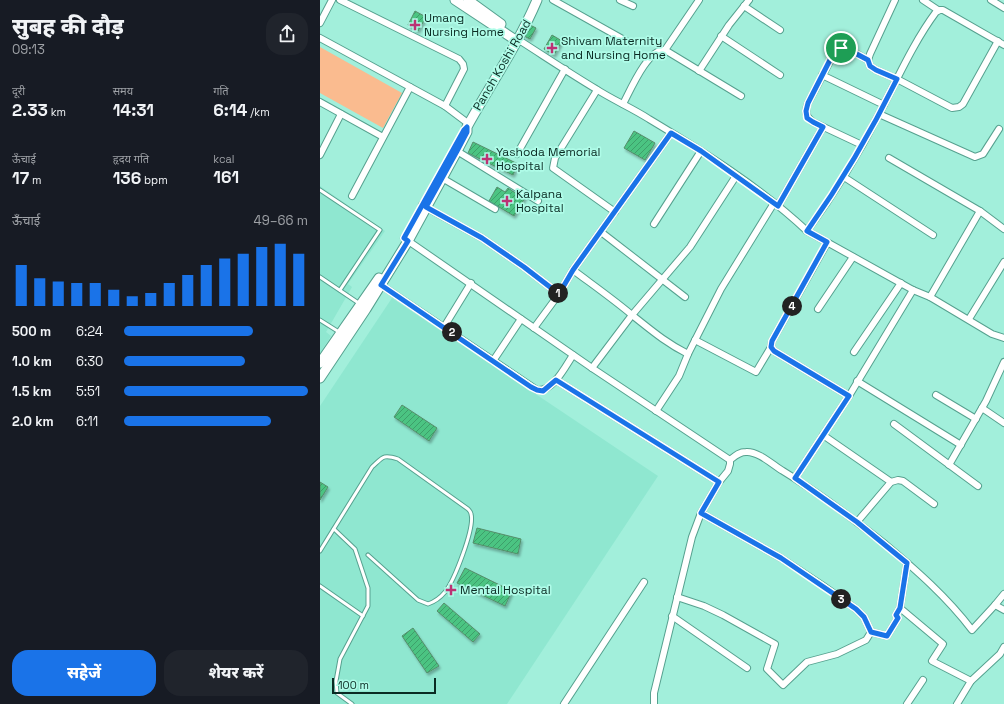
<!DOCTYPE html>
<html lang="hi">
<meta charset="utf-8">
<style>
body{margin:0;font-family:"Space Grotesk","Noto Sans Devanagari",sans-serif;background:#20242c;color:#f1f3f6;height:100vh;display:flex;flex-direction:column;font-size:15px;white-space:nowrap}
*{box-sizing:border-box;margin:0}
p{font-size:13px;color:#9ea1a6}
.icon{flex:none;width:22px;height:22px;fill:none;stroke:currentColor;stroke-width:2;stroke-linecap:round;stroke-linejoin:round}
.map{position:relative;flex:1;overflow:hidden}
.details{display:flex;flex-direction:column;background:#171b24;width:320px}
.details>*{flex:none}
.scale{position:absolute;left:12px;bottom:10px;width:104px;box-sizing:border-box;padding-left:4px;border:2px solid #0a2b23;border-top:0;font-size:11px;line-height:14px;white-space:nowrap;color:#0a2b23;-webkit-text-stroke:3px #affce8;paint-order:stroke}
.pin{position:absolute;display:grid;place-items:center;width:34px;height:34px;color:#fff;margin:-17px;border:2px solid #fff;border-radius:50%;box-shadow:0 1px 4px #0007}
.km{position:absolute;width:20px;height:20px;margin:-10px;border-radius:50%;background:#222;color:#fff;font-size:11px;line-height:20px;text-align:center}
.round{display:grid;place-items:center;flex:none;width:42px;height:42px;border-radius:16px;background:#20242c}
.overview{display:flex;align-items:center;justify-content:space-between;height:68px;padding:0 12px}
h1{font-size:22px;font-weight:800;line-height:30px}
.stats{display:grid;grid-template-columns:repeat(3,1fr);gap:6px;height:68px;padding:4px 12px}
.stats div{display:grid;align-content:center}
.stats b{font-size:17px;font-weight:800}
.stats small{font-size:11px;font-weight:400}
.stats p{font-size:11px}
.chart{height:112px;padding:8px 12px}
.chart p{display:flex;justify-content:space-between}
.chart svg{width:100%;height:72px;margin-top:4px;stroke:#1a73e8;stroke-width:6}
.action{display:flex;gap:8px;margin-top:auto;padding:8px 12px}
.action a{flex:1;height:46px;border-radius:16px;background:#1a73e8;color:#fff;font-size:16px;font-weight:800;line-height:46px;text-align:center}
.action a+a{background:#20242c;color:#f1f3f6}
ul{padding:0 12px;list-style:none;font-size:13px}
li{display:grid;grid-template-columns:64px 48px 1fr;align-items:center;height:30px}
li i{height:10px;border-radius:5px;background:#1a73e8}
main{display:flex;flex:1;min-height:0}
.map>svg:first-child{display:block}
.built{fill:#8fe7d0}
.green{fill:#fabb8f}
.building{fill:url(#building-hatch);stroke:#558e6b;filter:url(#shadow)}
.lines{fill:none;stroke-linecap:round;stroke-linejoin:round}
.lane-casing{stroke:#56a18f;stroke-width:5}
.street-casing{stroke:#56a18f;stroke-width:8}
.secondary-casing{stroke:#56a18f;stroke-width:11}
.lane{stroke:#fff;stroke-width:3}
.street{stroke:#fff;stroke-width:6}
.secondary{stroke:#fff;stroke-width:9}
.route-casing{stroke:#fff;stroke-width:8}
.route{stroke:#1a73e8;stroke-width:5}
.poi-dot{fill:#bb3374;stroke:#affce8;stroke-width:1.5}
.labels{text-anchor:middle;stroke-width:3.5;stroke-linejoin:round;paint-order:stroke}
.poi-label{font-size:12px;fill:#0a2b23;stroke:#affce8;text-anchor:start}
.street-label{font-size:12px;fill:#0a2b23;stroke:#affce8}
</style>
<main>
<section class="details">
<div class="overview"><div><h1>सुबह की दौड़</h1><p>09:13</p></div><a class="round"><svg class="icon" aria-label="share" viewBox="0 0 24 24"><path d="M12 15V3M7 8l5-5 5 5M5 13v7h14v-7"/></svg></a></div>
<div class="stats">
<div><p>दूरी</p><b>2.33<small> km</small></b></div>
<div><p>समय</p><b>14:31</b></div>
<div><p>गति</p><b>6:14<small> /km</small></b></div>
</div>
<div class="stats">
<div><p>ऊँचाई</p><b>17<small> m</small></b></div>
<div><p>हृदय गति</p><b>136<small> bpm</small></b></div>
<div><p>kcal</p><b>161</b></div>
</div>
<div class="chart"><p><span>ऊँचाई</span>49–66 m</p>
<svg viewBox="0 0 160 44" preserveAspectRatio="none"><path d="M5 44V19M15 44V27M25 44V29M35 44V30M45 44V30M55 44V34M65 44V38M75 44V36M85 44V30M95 44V25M105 44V19M115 44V15M125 44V12M135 44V8M145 44V6M155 44V12"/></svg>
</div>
<ul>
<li><b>500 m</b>6:24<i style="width:70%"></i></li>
<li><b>1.0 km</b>6:30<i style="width:66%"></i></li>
<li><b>1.5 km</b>5:51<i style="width:100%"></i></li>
<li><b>2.0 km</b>6:11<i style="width:80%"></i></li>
</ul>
<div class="action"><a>सहेजें</a><a>शेयर करें</a></div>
</section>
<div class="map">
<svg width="684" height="704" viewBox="0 0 684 704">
<defs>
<pattern id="building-hatch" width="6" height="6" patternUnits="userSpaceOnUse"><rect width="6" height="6" fill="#4cc482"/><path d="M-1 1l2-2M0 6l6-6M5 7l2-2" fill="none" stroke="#3d9f6a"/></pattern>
<filter id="shadow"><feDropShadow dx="1.5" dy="2.5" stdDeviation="1" flood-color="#0004"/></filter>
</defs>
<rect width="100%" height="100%" fill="#a2efdb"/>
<g class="built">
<polygon points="0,186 65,231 28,284 32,287 6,332 11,336 0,353"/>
<polygon points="72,298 338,476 187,704 0,704 0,406"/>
</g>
<polygon class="green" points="0,47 82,93 63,128 0,93"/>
<g class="building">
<polygon points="95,11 106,17 98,31 88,25"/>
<polygon points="210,25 216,28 210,39 204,36"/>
<polygon points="232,35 242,41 234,55 224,49"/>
<polygon points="314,131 335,143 325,160 304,148"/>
<polygon points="153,142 198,164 193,175 148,153"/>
<polygon points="177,187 185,192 188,188 197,194 206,196 194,216 169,201"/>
<polygon points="82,405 117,428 109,441 74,417"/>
<polygon points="0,482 8,487 0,500"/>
<polygon points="157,528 201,539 198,554 153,543"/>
<polygon points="145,568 192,591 185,606 137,583"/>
<polygon points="124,603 160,634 153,642 117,611"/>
<polygon points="93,628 119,666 107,673 82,636"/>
</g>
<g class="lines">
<defs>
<g id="lane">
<polyline points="0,190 60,230 20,290"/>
<polyline points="0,277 40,304"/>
<polyline points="0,320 19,332"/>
<polyline points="14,529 35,549 48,588 48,606 20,659 16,681 17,693 32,704"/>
<path d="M0,551L52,467C63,457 63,454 78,459L148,509C149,510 151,513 151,514C155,528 134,581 125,592C120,598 114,602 108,604L98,600L48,555"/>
<polyline points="0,586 43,616"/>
</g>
<g id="street">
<polyline points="20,0 139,59 143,64 144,69 125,106"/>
<polyline points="233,0 308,42"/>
<polyline points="300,0 313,6"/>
<polyline points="575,0 550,54 548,60 550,66 556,70 577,79 632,108 639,107 643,104 678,41"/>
<polyline points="603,0 618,10"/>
<polyline points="671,0 684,8"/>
<polyline points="424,6 460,30"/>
<polyline points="0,23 12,0"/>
<polyline points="401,36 460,75"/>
<polyline points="0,38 125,106 149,124"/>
<path d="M197,41L202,42C227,58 251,74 276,89C293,100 312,108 329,119C384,152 440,187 487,231L593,290L610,297L672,334L684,338"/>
<polyline points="345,50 379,0"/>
<polyline points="379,71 409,25 429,0"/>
<polyline points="502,75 564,105"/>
<polyline points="277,90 235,158 233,168 295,212"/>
<polyline points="0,102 63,137"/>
<path d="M303,104C310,91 328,48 345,50L421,96"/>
<polyline points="559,114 655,157 663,154 679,129"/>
<path d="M542,145L493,122C485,116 485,112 488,103L516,50C527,46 538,55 548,60"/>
<polyline points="137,151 218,201"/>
<polyline points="197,154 245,69"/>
<polyline points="0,155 21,114"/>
<polyline points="569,158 660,211 684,229"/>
<polyline points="524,177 613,235"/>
<polyline points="122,178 175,209"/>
<polyline points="32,196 90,87"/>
<polyline points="102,205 162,238 204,267 239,294"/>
<polyline points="458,206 503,127"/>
<polyline points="334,224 381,151"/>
<path d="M487,231C514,194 538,155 559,114C577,80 593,43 616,12L620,10H623L684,45"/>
<polyline points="281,232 365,297"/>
<polyline points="84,238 272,368 410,460 410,464 408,471 399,482 381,513 372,537 334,693 334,704"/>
<polyline points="507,243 452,341 451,347 454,351 529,396"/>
<path d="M253,270C273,285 293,299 312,315C331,330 346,343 368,354"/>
<path d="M61,285L217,390C233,392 245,367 253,355"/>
<polyline points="610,297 660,211"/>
<polyline points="498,309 533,257"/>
<polyline points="649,319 684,262"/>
<polyline points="124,327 151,283"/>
<polyline points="214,328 239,294 253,270 351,133"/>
<polyline points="375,340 436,372 451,347"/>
<polyline points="534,352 581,283"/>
<polyline points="173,361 201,319"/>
<polyline points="272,368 312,315 370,247 416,176"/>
<polyline points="236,380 399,482"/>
<polyline points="537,381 641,445"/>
<polyline points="616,395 656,419"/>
<polyline points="662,408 684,423"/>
<polyline points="336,411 359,376 368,354 401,289 454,203"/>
<polyline points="574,424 658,486"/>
<polyline points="503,435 571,482"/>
<path d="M410,460C415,456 419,452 426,452C438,451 453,465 463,471C499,493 532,518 565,544C596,570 627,597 652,630L675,605L684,594"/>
<polyline points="629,465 666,401 684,362"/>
<polyline points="475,478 529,396 593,290"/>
<polyline points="537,522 571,482 578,480 583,481 614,504"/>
<polyline points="357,597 384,606 403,615 455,644 447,669 463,685 487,662 517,654 546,640 551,632 544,617 536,609 502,585 461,558 381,513"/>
<polyline points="675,605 684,610"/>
<polyline points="580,608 623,644 612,661 651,681"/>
<polyline points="352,616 427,668"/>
<polyline points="551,632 567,636 578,618 576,615 580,608 587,563"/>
<polyline points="244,704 324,582"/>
<polyline points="587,704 603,680"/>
<polyline points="637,704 651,681 680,654 684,647"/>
</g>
<g id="secondary">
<polyline points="135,0 197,41"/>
<polyline points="148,0 181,24"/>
<polyline points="0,363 59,278"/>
<path d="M0,378L46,309L88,241L137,151L147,132V127C170,85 198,45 217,0"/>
</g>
</defs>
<use href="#lane" class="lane-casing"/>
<use href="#street" class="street-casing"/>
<use href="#secondary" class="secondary-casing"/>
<use href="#lane" class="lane"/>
<use href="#street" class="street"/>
<use href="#secondary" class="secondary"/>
</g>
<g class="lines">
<defs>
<path id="route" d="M521,48L531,51L548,60L550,66L556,70L577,79C551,132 521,183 487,231L507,242L452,341L451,347L454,351L529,396L475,478L537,522L587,563L580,608L576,615L578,618L567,636L551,632L544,617L536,609L461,558L381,513L399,482L236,380L223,391L217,390L211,387L61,285L88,241L84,238L144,130L147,127V132L137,151L106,207L162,238L204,267L239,294L253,270L351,133L381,151L458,206L503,127L493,122L487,118L486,111L488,103L511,58L516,50Z"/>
</defs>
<use href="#route" class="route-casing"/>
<use href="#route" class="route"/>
</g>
<g class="poi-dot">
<path d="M93 19h4v4h4v4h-4v4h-4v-4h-4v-4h4z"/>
<path d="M230 42h4v4h4v4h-4v4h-4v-4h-4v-4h4z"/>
<path d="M165 153h4v4h4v4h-4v4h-4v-4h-4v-4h4z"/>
<path d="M185 195h4v4h4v4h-4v4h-4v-4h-4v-4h4z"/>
<path d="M129 584h4v4h4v4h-4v4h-4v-4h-4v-4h4z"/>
</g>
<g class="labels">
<g class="poi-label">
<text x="104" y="22">Umang<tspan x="104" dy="14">Nursing Home</tspan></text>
<text x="241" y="45">Shivam Maternity<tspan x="241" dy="14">and Nursing Home</tspan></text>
<text x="176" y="156">Yashoda Memorial<tspan x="176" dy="14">Hospital</tspan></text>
<text x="196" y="198">Kalpana<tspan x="196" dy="14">Hospital</tspan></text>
<text x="140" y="594">Mental Hospital</text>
</g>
<g class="street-label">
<text transform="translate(182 65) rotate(-60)" y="4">Panch Koshi Road</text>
</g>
</g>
</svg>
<div class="scale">100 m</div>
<div class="pin" style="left:521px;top:48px;background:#1e9e55"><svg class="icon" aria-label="arrive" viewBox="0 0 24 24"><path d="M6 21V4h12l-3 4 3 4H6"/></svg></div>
<b class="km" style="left:238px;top:293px">1</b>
<b class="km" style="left:132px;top:332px">2</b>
<b class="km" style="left:521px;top:599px">3</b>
<b class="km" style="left:472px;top:306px">4</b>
</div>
</main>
